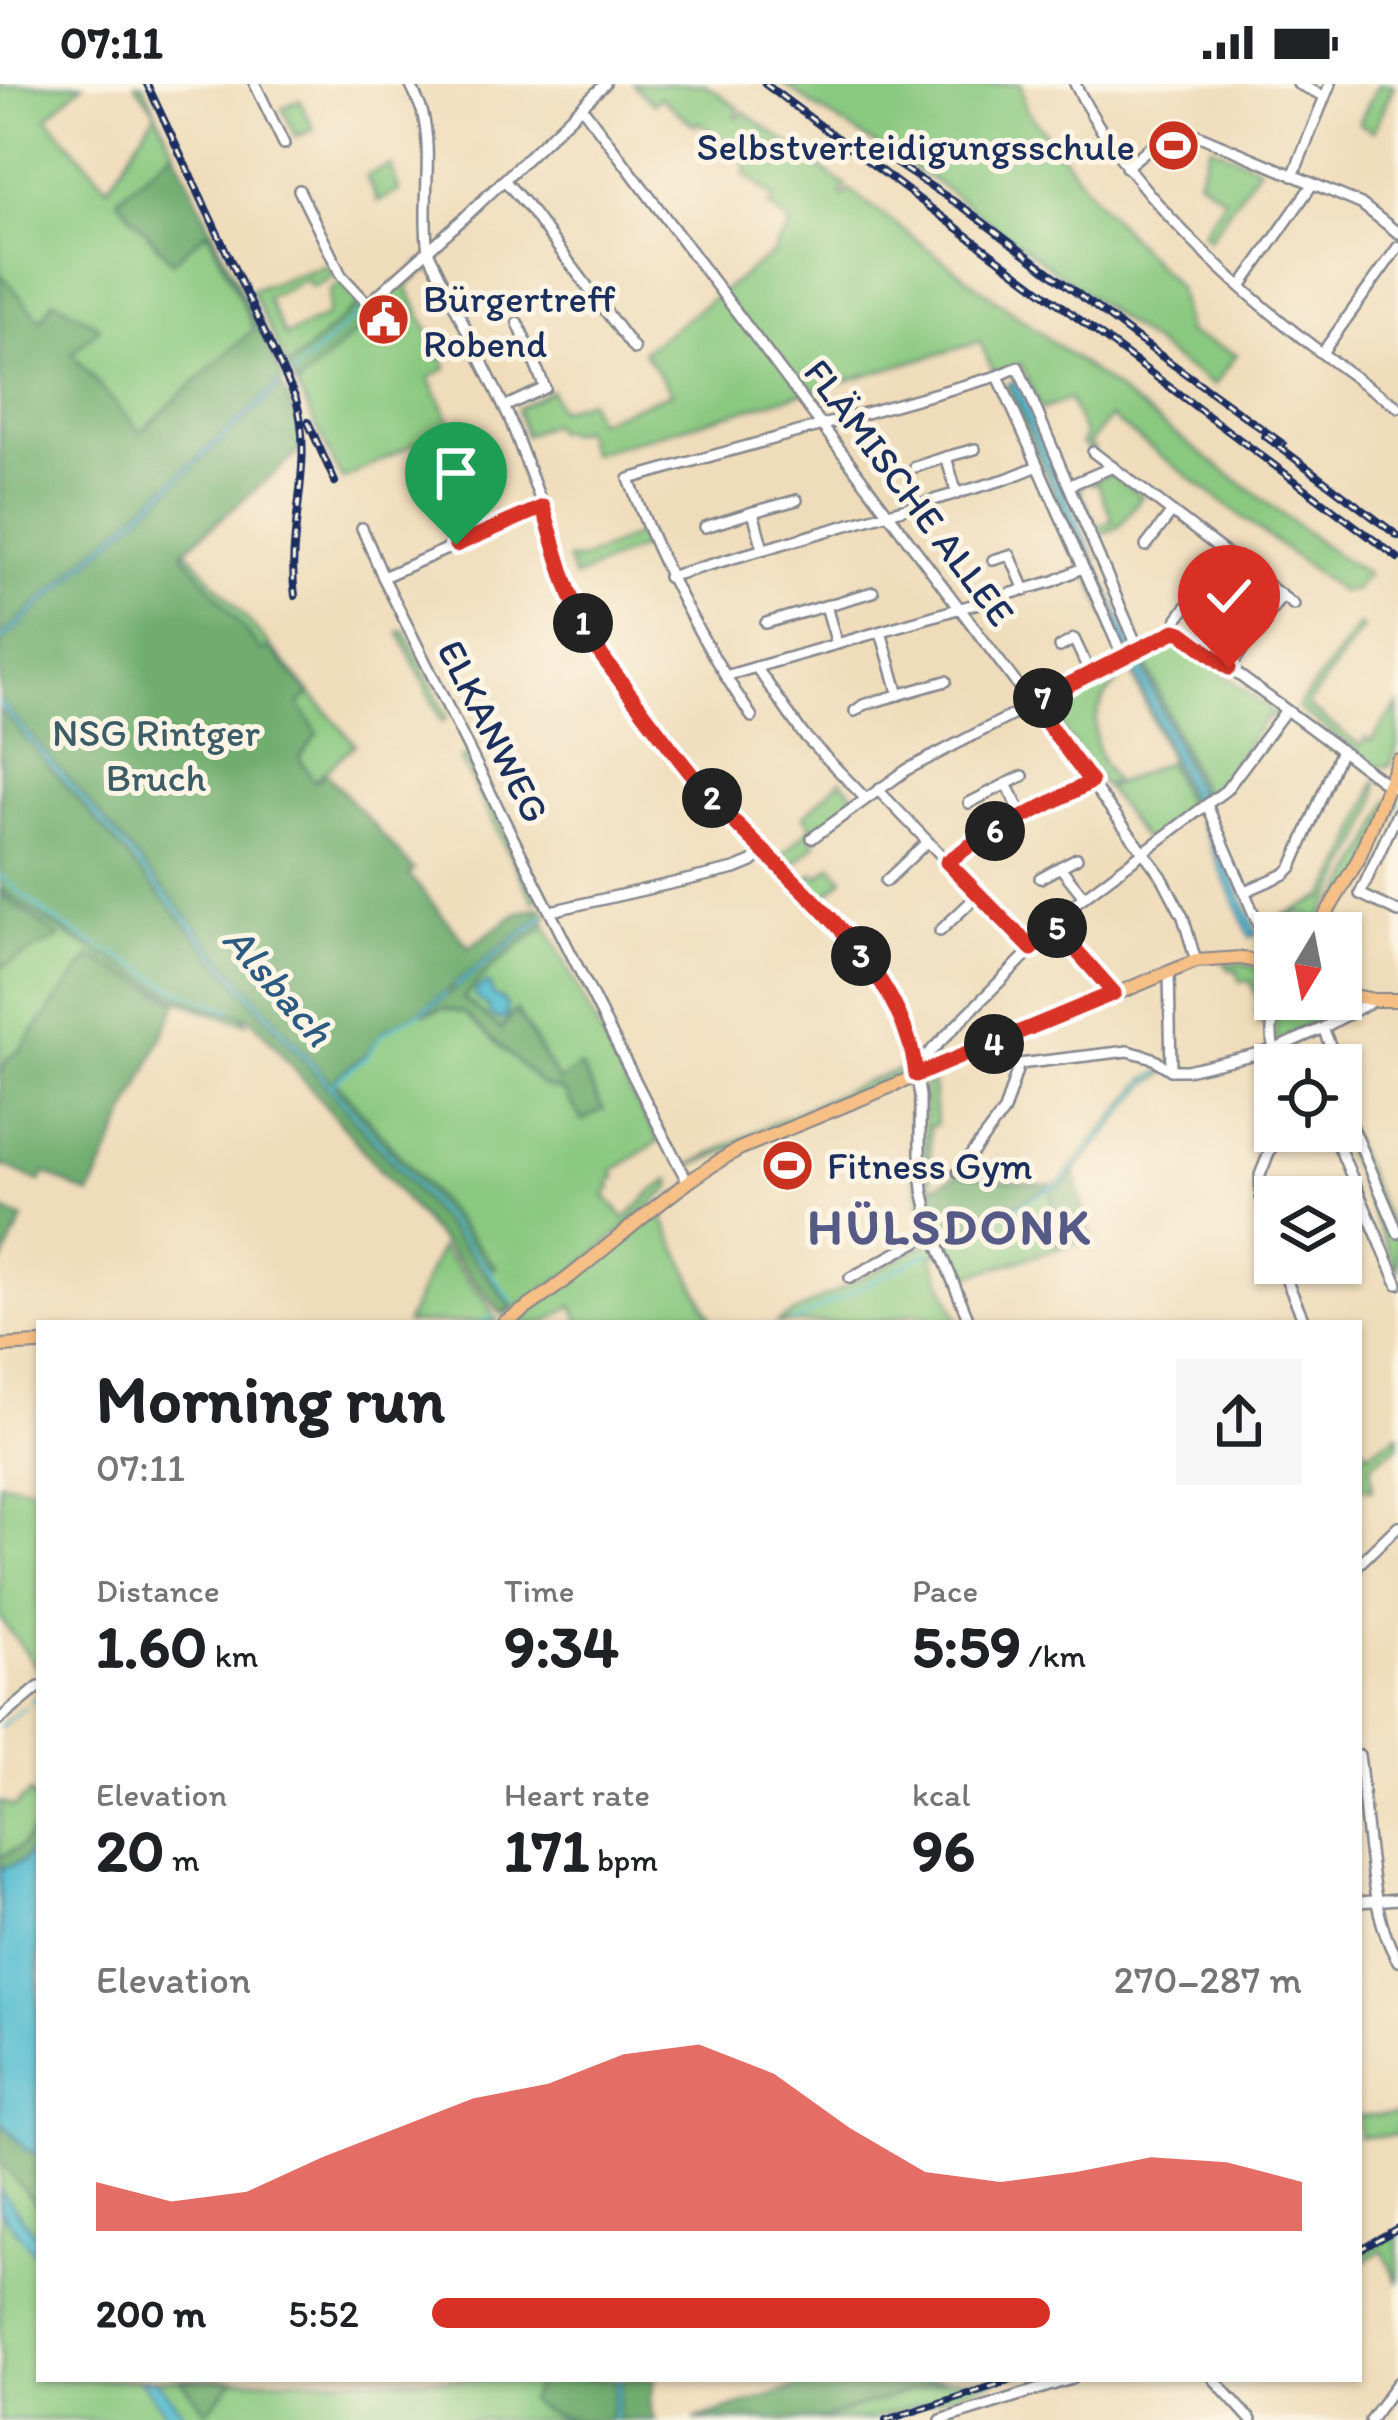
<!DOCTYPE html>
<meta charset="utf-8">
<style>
body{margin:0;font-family:Itim,sans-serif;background:#f6f6f6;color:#202124;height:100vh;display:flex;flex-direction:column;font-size:45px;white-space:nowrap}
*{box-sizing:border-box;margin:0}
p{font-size:39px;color:#757577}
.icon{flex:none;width:66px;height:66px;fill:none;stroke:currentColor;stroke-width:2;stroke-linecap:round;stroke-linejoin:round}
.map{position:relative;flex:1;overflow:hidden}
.side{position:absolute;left:36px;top:1236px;width:1326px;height:1062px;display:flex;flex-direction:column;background:#fff;border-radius:0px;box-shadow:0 3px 9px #0004}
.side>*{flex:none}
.needle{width:78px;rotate:190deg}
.tools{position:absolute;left:1254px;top:828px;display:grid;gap:24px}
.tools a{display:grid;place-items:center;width:108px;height:108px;border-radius:0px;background:#fff;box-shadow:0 3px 9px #0004;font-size:60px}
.pin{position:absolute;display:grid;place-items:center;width:102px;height:102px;color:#fff;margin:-123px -51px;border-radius:50% 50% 50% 0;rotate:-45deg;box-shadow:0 0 12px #0007}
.pin .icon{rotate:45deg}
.km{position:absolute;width:60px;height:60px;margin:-30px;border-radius:50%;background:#222;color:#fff;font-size:33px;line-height:60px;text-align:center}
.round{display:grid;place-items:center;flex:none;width:126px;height:126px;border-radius:0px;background:#f6f6f6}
.summary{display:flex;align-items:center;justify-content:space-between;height:204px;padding:0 60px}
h1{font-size:66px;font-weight:800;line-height:90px}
.figures{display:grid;grid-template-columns:repeat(3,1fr);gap:18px;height:204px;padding:12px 60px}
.figures div{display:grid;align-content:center}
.figures b{font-size:60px;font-weight:800}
.figures small{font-size:33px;font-weight:400}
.figures p{font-size:33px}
.chart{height:336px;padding:24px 60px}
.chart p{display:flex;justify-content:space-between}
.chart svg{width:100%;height:216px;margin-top:12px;fill:#d93025;opacity:.7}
ul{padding:0 60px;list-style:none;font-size:39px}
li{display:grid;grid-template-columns:192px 144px 1fr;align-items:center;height:90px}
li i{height:30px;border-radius:15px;background:#d93025}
.status{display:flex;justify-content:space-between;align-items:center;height:84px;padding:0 60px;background:#fff;direction:ltr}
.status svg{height:33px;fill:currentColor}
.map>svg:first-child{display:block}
.green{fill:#8ac980;stroke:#527c6f;stroke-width:3;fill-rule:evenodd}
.forest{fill:#6fad6e;stroke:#456e66;stroke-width:3}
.water{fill:#55bed1;stroke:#387698;stroke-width:3}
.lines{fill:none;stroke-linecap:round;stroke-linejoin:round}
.stream{stroke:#55bed1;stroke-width:3}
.minor-casing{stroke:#85868c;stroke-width:14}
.major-casing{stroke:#85868c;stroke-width:16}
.minor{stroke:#fff;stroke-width:9}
.major{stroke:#f5bf86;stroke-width:12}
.rail-casing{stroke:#1b2f5e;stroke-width:8}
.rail{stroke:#fcf5e5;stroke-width:3;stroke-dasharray:9;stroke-linecap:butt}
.route-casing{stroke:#fff;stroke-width:24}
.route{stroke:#d93025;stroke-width:15}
.labels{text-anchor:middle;stroke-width:10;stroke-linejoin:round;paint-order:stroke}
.poi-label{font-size:39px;fill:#1b2f5e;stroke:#fcf5e5;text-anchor:start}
.street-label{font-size:39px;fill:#1b2f5e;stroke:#fcf5e5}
.park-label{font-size:39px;fill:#3c5d68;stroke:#fcf5e5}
.water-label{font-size:42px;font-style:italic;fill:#2c5a80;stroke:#fcf5e5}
.district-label{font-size:51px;font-weight:bold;letter-spacing:3px;fill:#565a87;stroke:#fcf5e5}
</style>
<div class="status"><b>07:11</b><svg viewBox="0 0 49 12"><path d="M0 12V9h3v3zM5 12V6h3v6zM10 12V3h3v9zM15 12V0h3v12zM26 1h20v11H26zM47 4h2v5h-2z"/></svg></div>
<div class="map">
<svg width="1398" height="2336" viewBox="0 0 1398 2336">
<rect width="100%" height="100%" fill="#fcf5e5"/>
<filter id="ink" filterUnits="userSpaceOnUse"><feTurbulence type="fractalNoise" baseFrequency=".00833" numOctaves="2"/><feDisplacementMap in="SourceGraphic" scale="24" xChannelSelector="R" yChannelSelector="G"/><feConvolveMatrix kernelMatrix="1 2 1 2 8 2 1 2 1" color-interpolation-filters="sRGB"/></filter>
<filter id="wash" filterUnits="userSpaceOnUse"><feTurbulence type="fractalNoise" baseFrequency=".004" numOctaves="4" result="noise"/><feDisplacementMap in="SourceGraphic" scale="48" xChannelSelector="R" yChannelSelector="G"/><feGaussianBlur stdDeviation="2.7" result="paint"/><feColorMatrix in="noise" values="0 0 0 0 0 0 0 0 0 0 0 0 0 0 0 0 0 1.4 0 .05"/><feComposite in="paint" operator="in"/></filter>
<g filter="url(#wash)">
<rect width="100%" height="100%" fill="#efdcba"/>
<g class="green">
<path d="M0,0L11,3L13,0H83L47,33L108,103L156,28L135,0H143L174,66L171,68L282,303L150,424L355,660L311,700L470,887L541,833L537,824L543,823L548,832L428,927L445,924L465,929L543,1002L563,1006L603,1025L581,982L560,999L517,927L501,945L463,914L491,884L546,841L630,1009L659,1057L613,1087L616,1093L609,1099L612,1104L605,1111L625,1135L652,1108L671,1095V1104L575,1186L505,1231L502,1230L512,1222L487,1190L262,929L251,934L241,931L247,939C187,927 145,898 91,873L18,969L8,974L0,992V884L59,853L0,810V805L70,853L154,898L0,793ZM336,999H337L495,1183L491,1185L333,1002Z"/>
<polygon points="633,0 705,0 739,24 735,32 739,34 743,27 846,102 840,110 843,113 850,106 1331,467 1367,490 1355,506 1341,508 1110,333 1089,360 1095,366 1092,370 1081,359 1085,352 1069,315 1041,326 1021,280 998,289 993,287 980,258 590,370 582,345 565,350 563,346 556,348 551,340 525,351 517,325 551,306 558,326 588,316 596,337 672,309 643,267 776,167 775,163 792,142 769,122 775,115 744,89 749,82 726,64 727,61 699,38 695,42 660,13 653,20"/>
<polygon points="784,0 1021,0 1026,24 1096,116 1178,204 1187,249 1237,270 1214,302 1190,285 1187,285 939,100 816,23"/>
<polygon points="1378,0 1394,0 1374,47 1359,39"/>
<polygon points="300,16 314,45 296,53 282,24"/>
<polygon points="1210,61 1259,83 1209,155 1202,148 1225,114 1198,95"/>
<polygon points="391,81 399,107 378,118 366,92"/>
<polygon points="422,178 427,178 431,188 424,187 407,203 447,284 429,294 452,341 342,396 297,302 372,233 367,226"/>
<polygon points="326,181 335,191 314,202 310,202 306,195 267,215 285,252 327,232 330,206 338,200 343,200 360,219 288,284 251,206"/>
<polygon points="1010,299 1125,564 1121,566 1006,301"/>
<polygon points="1111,389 1142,412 1119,443 1096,453 1075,404 1084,400 1080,406 1097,443 1113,436 1097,398 1091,400 1090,398"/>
<polygon points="644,447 649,460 574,494 568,476 580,476"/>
<polygon points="1359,541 1363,544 1307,622 1361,662 1365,654 1371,657 1398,621 1398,662 1390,682 1376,682 1297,624"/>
<polygon points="405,547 447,633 442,638 399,548"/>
<polygon points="1175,558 1186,562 1275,629 1271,635 1267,633 1235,677 1238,681 1205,714 1143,572"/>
<polygon points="1141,573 1203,715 1200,718 1138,575"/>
<polygon points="1131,579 1193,722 1190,725 1128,580"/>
<path d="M1126,581L1129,589C1089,618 1085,658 1114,697L1104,702L1048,624L1054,619Z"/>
<polygon points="467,672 539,814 533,817 460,674"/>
<polygon points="1167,678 1189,726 1156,748 1159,754 1153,759 1143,755 1106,704"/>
<polygon points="841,696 856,712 856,716 810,751 816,760 791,783 780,773 812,742 804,732"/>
<path d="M1376,697C1385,726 1335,807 1320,836L1309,831L1303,833L1300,828L1279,837L1283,849H1280L1274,835L1325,813L1347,775Z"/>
<polygon points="1398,710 1398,722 1354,817 1349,816 1328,849 1320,849 1372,758 1389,716"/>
<polygon points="832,781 843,795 823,815 806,797 814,789 818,793"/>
<polygon points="1224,879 1240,879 1264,886 1274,912 1266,941 1262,941 1256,926 1261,924 1250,897 1240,898 1237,886 1230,886"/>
<polygon points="1286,915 1316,915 1355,924 1323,940 1321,934 1316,936 1318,942 1316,943 1312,938 1309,940 1311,945 1308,947 1305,941 1301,943 1303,949 1301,950 1297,945 1293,947 1296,952 1276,961 1276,932"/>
<path d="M909,983L907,990L876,999L850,1015L686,1084C727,1060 769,1041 812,1021C844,1007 875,992 909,983Z"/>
<path d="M1164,986L1166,989L1147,1001L1063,1101L1051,1106L1057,1165L961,1194L954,1176H952L947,1164L943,1166L940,1158L925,1102L924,1001L933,998L936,1041L930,1042C930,1081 929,1119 945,1156L1061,1097L1146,995Z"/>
<polygon points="913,1006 917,1013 916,1054 938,1168 932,1172 959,1239 934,1239 924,1232 912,1230 880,1239 775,1239 929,1159 914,1089 910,1007"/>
<polygon points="1341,1030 1398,1160 1398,1189 1337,1047 1341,1047"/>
<polygon points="692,1100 695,1104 662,1132 713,1239 581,1239 572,1221 546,1239 510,1239"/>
<polygon points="440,1164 485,1216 497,1237 491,1239 406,1239"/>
<polygon points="1398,1350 1398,1362 1371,1380 1372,1406 1359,1402 1359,1366 1366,1365 1369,1369"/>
<polygon points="0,1398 39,1404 39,1586 0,1534"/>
<polygon points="30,1709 36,1717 39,1715 39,2295 623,2295 617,2336 0,2336 0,1718 14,1723"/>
<polygon points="1398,2030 1398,2051 1359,2053 1359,2032"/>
<polygon points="1398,2148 1398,2199 1383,2167 1359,2179 1359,2171"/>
<polygon points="946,2295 999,2295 870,2336 819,2336"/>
</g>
<g class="forest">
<polygon points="174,66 283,295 0,553 0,189 41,236 54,216 100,243 72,270 140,348 254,245 208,147 172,178 117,115"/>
<polygon points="360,219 373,233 297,302 288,284"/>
<polygon points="282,303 300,340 302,366 182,468 261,567 270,564 310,610 299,621 318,650 299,673 314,698 326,689 414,786 409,791 469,863 518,829 537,824 541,832 419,928 384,946 367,969 330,998 0,616 0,560"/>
<path d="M0,625L487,1190L512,1223L502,1230L251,934C237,929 221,930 206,924C179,914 154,900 129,886C84,861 42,835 0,805Z"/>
<polygon points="0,810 60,853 0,884"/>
<polygon points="543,836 546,841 491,884 463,914 501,945 516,926 559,998 581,982 603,1025 582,1037 563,1006 543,1002 465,929 445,924 423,930"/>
<polygon points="91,872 178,918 90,1111 45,1089 40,1098 3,1081 0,1085 0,992 8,974 18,968"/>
<polygon points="336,998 496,1183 491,1186 332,1001"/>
<polygon points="1074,1088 1091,1154 1057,1165 1051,1106 1063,1101"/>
<polygon points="959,1090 1040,1100 1052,1101 944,1156 930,1104"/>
<polygon points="0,1125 23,1135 0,1184"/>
<path d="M39,1739C39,1766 26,1779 0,1785V1773L20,1763Z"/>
<polygon points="1,2039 25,2065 39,2071 39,2124 0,2077"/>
<polygon points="180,2295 234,2295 207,2328"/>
<path d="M538,2295H616L610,2336C581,2336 551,2336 529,2317Z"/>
<path d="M623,2295H655C653,2308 646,2326 656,2336H617C619,2323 618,2306 623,2295Z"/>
<polygon points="824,2295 946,2295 819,2336 694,2336"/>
</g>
<g class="water">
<polygon points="1017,296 1257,850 1250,853 1010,299"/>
<polygon points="486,900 490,901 493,912 502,915 507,921 507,932 501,936 491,931 487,921 475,913 476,906"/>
<polygon points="39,1757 39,2071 25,2065 0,2036 0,1785 22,1778"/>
<polygon points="0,2107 39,2154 39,2174 0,2127"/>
<polygon points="139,2295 156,2295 189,2336 172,2336"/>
</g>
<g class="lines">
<g class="stream">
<polyline points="292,291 363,226"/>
<polyline points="0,557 280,301"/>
<polyline points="0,620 489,1186 513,1220"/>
<polyline points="0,792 49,832 87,856 140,883 175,905 230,926"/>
<polyline points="455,903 545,832"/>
<polyline points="330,1001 367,972 381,951 399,939 420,929 446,910"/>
<polyline points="948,1159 1060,1100 1150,995 1161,988"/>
<polyline points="526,1238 526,1239"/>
<polyline points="481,1239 494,1233"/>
<polyline points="791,1239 929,1169"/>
<polyline points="31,1618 39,1611"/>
<polyline points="0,1643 25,1623"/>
<polyline points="613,2336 619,2295"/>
</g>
</g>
</g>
<g filter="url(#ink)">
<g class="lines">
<defs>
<g id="minor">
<polyline points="255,0 284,60"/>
<path d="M410,0C414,9 419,18 422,27C434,70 421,122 428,167L509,333L543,423L563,488L590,554L668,661L709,711L823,824L894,918L915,980L920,1012V1068L923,1106L933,1149L970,1239"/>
<path d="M1075,0C1138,127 1280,245 1398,323"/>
<polyline points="1298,0 1324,12"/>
<polyline points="582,23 1162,793 1183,833 1196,877"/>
<polyline points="1126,83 1176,42 1361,120 1398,149"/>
<polyline points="1293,92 1330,0"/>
<polyline points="504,96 528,123 634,265"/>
<polyline points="299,106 341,191 368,220 464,134 605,0"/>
<polyline points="1242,201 1312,101"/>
<polyline points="1322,269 1398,163"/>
<polyline points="998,292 1123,573"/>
<polyline points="504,323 545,304 518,239"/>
<polyline points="1093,368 1294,521"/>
<polyline points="946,373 975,365"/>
<polyline points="915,383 946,373 957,410"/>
<polyline points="1070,401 1113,383"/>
<polyline points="753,428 797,416"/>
<polyline points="705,443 753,428 763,465"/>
<path d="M362,444L383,493C484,695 583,897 687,1097"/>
<polyline points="1146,462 1171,429"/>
<polyline points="993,476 1010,471 1025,506"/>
<polyline points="383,493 543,423"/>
<polyline points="668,493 1006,395 1038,382"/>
<polyline points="826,522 837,560 1054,497 1082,484"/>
<polyline points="766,539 873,508"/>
<polyline points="1175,547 1182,549 1381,696 1398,705"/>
<polyline points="881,548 899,611"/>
<polyline points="1060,563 1074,555 1090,589"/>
<polyline points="756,583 803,650 865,714"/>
<polyline points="1229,584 1282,512"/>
<polyline points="725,592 837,560"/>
<polyline points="855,627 863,621 946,597"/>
<path d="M752,633C701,557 660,481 629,395L998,292L1018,283L1138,564"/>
<polyline points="1006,700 1023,692"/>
<polyline points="878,706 1032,865"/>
<polyline points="969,719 1006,700 1023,732"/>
<polyline points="1207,721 1265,856"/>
<polyline points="1398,728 1360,810 1398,828"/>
<polyline points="812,754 908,685 1175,547 1178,534 1226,470"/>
<polyline points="947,778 975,758 1091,697"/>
<polyline points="1060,783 1077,774"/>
<polyline points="1040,794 1060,783 1084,813"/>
<polyline points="886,797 927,758"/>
<polyline points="1246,807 1285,790 1292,783 1341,666"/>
<polyline points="551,827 735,785 752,778 765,767"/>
<polyline points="1052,839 1114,909"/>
<polyline points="940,847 979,810"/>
<polyline points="1169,888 1171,986"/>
<path d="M1279,915C1270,940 1269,956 1279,981"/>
<polyline points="1323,944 1338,981"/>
<polyline points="926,972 1032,865 1060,831 1226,706 1286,626"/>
<polyline points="1341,989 1349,1011"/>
<polyline points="1341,1024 1344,1023 1398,1149"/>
<polyline points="1332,1047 1398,1200"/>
<polyline points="958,1088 1004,1027 1019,980 1128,967 1150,973 1171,986 1187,986 1273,966 1323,944 1374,916"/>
<polyline points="1275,1167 1261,1113 1260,1091 1278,1047"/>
<polyline points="1279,1179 1305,1239"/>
<polyline points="850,1194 933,1149"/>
<polyline points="1359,1480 1398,1442"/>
<polyline points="0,1635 39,1603"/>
<path d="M1359,1671C1367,1729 1368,1830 1398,1877"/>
<polyline points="1359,1818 1398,1815"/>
<polyline points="1214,2295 1251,2336"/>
<polyline points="941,2336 1071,2295"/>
<polyline points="1370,2336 1398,2298"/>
</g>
<g id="major">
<polyline points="1315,849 1358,776 1398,676"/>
<polyline points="1274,878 1269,892 1275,904"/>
<polyline points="1341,909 1374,916 1398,916"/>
<path d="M503,1239C587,1189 653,1114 739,1065L1196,877L1241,874L1271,881"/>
<polyline points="0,1262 39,1260"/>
</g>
</defs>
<use href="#minor" class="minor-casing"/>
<use href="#major" class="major-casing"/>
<use href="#minor" class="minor"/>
<use href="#major" class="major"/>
<defs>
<g id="rail">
<path d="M147,0L296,315C315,380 286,447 295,512"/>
<polyline points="765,0 1398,474"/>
<polyline points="889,75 967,126 1135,253 1283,360"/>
<polyline points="308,338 335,398"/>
<polyline points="1265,352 1398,452"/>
<polyline points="1359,2166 1398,2144"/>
<polyline points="886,2336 1015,2295"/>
</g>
</defs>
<use href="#rail" class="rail-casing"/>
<use href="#rail" class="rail"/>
</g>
</g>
<g class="lines" filter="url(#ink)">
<defs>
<path id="route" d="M456,461L543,423C556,464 566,507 585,545C596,567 613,586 627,606C653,640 678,675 706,708C777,790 904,875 916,991L1114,909L1052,839L1032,865L947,778L975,758L1091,698L1032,619L1175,547L1182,549L1229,584"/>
</defs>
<use href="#route" class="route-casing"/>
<use href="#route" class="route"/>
</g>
<defs>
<symbol id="stadium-disc" viewBox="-11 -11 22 22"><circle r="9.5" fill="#c8321e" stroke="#fcf5e5"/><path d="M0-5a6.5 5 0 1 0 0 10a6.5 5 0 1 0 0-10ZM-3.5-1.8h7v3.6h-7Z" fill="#fff"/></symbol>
<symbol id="civic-disc" viewBox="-11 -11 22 22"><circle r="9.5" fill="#c8321e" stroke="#fcf5e5"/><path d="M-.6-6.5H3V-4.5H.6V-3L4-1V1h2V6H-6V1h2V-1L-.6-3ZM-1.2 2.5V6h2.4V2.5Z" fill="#fff"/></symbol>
</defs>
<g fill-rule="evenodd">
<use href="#stadium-disc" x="1144" y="32" width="59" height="59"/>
<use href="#civic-disc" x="354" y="206" width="59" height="59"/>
<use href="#stadium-disc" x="758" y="1052" width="59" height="59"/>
</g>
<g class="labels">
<g class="poi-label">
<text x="1135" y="76" text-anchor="end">Selbstverteidigungsschule</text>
<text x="423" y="228">Bürgertreff<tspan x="423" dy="45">Robend</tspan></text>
<text x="827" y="1095">Fitness Gym</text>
</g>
<g class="street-label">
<text transform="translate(910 408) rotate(53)" y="14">FLÄMISCHE ALLEE</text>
<text transform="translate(494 647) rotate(63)" y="14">ELKANWEG</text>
</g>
<g class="park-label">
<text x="156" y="662">NSG Rintger<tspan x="156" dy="45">Bruch</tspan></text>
</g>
<g class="water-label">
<text transform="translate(279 901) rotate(49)" y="15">Alsbach</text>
</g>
<g class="district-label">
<text x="950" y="1160">HÜLSDONK</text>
</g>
</g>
</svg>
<div class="tools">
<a><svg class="needle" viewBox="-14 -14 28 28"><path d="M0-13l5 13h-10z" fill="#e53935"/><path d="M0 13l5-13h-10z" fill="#757577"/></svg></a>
<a><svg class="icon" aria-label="locate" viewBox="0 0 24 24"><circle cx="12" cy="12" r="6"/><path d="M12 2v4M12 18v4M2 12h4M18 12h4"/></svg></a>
<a><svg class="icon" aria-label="layers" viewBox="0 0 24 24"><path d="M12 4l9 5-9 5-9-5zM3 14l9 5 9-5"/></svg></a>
</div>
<div class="pin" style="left:456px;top:461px;background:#1e9e55"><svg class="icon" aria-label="arrive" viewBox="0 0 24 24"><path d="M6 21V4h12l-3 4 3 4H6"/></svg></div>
<div class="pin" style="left:1229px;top:584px;background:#d93025"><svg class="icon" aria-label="check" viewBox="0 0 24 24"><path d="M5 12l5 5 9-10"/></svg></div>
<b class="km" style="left:583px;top:539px">1</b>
<b class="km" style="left:712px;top:714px">2</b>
<b class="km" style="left:861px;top:872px">3</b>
<b class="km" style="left:994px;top:960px">4</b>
<b class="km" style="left:1057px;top:844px">5</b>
<b class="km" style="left:995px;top:747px">6</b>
<b class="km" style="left:1043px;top:614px">7</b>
<section class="side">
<div class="summary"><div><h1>Morning run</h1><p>07:11</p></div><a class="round"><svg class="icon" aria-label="share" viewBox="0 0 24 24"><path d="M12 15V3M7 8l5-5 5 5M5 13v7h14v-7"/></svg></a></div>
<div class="figures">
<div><p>Distance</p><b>1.60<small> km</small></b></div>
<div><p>Time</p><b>9:34</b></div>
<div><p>Pace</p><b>5:59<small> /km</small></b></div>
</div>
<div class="figures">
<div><p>Elevation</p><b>20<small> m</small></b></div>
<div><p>Heart rate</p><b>171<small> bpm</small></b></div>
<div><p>kcal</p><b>96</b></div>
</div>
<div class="chart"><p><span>Elevation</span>270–287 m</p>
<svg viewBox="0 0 160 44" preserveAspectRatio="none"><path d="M0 44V34L10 38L20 36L30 29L40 23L50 17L60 14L70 8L80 6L90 12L100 23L110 32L120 34L130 32L140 29L150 30L160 34V44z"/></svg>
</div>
<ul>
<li><b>200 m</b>5:52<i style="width:71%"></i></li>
</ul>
</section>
</div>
